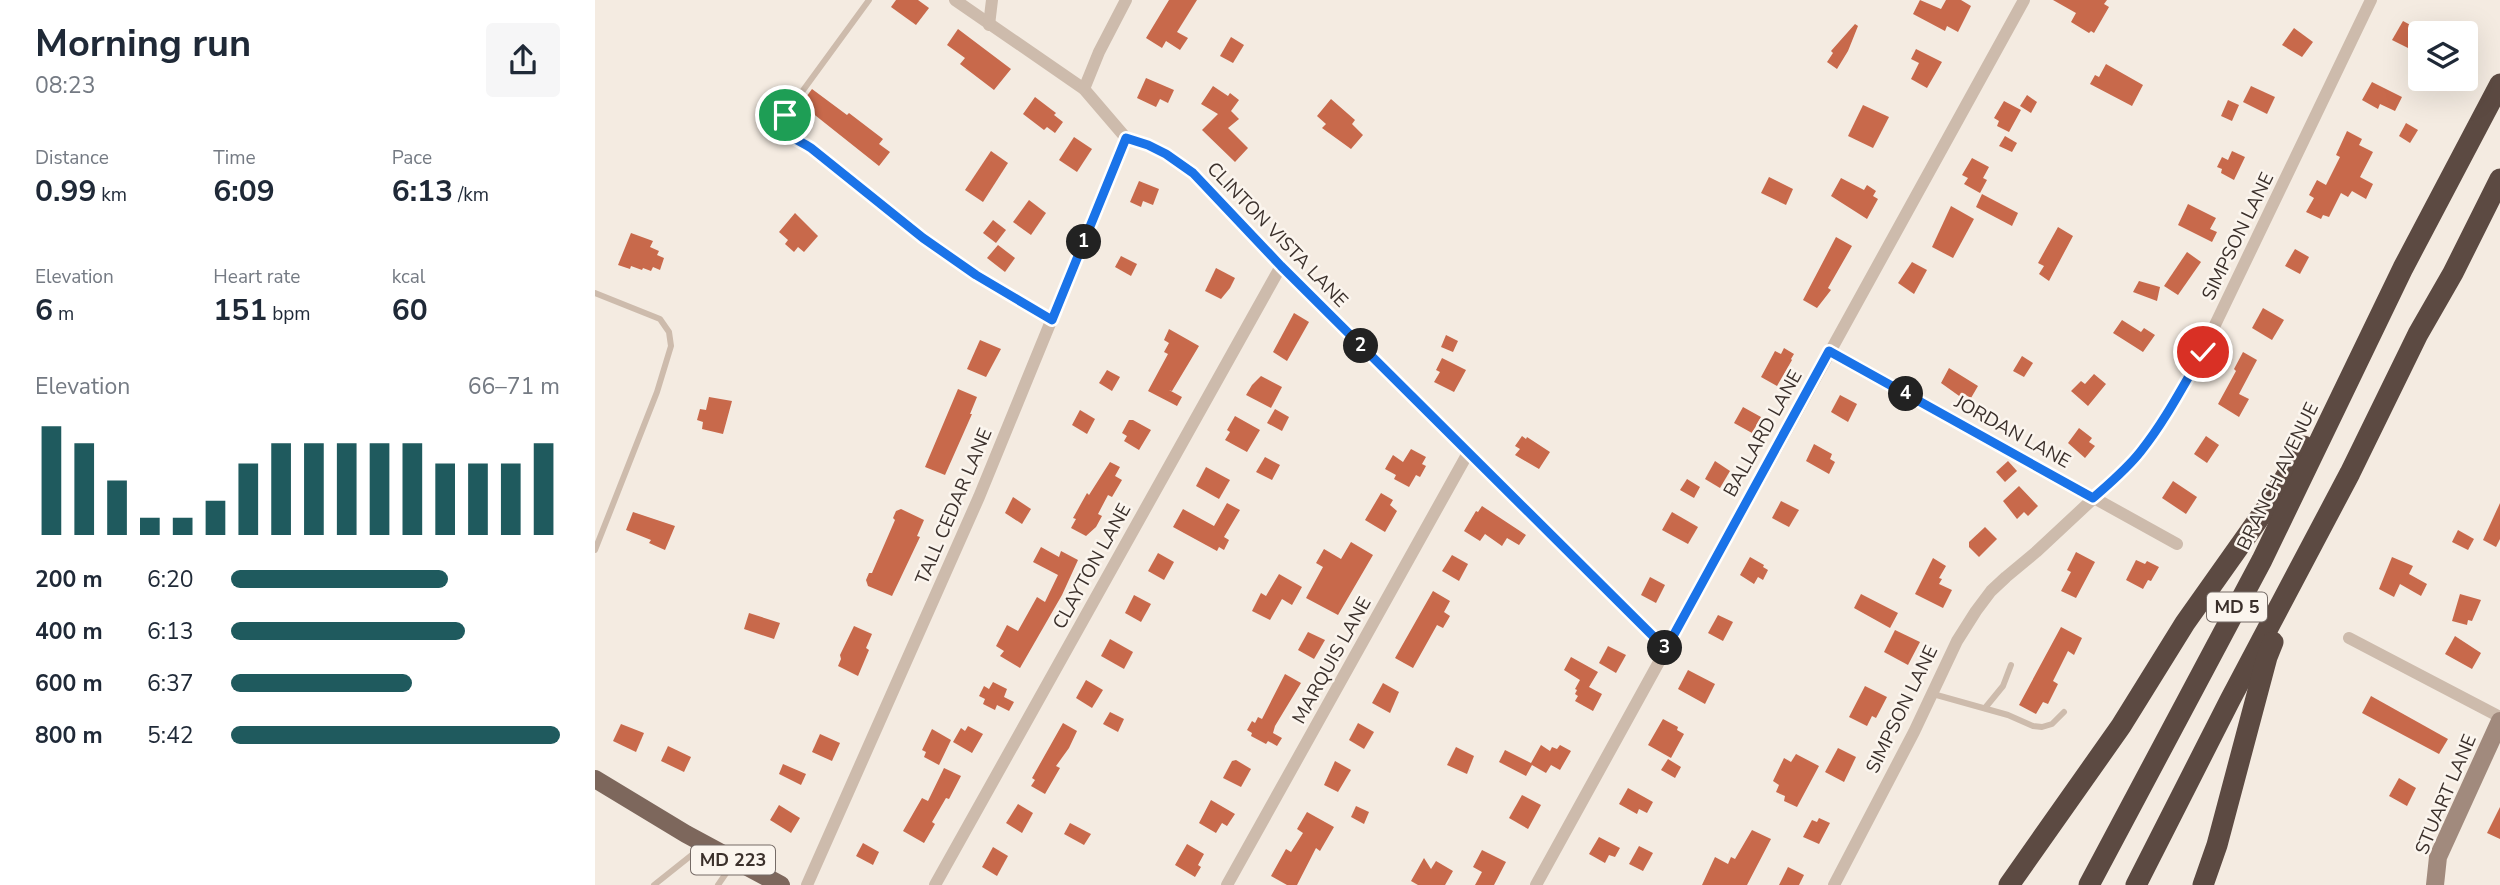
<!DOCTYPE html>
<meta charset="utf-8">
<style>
body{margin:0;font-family:"Nunito Sans",sans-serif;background:#f6f6f7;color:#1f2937;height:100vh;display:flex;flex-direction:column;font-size:26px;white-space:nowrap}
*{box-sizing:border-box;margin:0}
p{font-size:23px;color:#747a83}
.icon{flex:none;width:38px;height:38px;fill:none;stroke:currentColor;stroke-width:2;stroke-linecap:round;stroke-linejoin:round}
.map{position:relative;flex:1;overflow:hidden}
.details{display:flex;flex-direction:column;background:#fff;width:595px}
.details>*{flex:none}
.controls{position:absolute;left:1813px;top:21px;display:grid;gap:14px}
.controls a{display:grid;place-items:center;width:70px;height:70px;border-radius:7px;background:#fff;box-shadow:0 7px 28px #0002;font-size:35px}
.pin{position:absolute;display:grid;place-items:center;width:60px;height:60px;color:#fff;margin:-30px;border:4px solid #fff;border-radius:50%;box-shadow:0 2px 7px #0007}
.km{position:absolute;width:35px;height:35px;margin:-18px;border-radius:50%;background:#222;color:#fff;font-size:19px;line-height:35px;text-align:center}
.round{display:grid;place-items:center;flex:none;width:74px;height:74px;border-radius:7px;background:#f6f6f7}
.overview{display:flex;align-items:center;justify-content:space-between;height:119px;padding:0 35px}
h1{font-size:38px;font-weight:700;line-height:52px}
.figures{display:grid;grid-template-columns:repeat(3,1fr);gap:10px;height:119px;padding:7px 35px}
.figures div{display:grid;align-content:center}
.figures b{font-size:30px;font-weight:700}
.figures small{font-size:19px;font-weight:400}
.figures p{font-size:19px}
.chart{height:196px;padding:14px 35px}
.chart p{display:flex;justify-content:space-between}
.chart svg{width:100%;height:126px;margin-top:7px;stroke:#1f5a5e;stroke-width:6}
ul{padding:0 35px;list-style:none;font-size:23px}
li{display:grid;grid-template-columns:112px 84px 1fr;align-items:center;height:52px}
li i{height:18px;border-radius:9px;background:#1f5a5e}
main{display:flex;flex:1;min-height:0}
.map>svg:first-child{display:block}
.building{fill:#c8694b}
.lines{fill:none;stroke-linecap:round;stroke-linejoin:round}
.lane{stroke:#cdbbac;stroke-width:6}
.street{stroke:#cdbbac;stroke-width:12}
.secondary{stroke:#a18a7d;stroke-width:18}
.primary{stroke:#7d675c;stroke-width:18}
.highway{stroke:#5c4a42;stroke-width:21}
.route-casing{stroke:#fff;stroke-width:14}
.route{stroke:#1a73e8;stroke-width:9}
.labels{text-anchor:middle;stroke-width:5;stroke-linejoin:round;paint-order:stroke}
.shield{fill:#fbf5ee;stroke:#756b66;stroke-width:2}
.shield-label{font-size:18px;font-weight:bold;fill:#3b302b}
.street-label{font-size:19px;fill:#3b302b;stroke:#fbf5ee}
</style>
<main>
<section class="details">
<div class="overview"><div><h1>Morning run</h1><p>08:23</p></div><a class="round"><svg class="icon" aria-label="share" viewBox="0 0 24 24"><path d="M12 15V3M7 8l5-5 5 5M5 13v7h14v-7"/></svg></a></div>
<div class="figures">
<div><p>Distance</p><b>0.99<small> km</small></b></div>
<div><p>Time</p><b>6:09</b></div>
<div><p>Pace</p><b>6:13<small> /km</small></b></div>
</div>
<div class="figures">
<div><p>Elevation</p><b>6<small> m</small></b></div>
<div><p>Heart rate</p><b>151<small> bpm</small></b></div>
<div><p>kcal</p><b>60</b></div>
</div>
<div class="chart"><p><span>Elevation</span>66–71 m</p>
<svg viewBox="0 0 160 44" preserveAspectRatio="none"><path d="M5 44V6M15 44V12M25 44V25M35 44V38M45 44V38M55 44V32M65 44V19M75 44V12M85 44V12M95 44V12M105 44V12M115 44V12M125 44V19M135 44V19M145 44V19M155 44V12"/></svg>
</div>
<ul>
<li><b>200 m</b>6:20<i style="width:66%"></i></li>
<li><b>400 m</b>6:13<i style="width:71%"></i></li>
<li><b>600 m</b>6:37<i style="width:55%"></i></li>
<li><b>800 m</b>5:42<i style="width:100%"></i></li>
</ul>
</section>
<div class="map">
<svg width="1905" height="885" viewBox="0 0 1905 885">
<rect width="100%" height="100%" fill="#f4ebe1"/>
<g class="building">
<polygon points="301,0 323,0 334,8 321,25 296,7"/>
<polygon points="574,0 602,0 582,32 593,38 585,50 571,41 567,48 551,38"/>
<polygon points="1325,0 1346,9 1351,0 1366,0 1376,6 1363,32 1352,26 1350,31 1318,14"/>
<polygon points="1458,0 1512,0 1509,4 1514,7 1499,33 1496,31 1494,33 1476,22 1481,13"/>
<polygon points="1808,21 1823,29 1813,48 1797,40"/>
<polygon points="1260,24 1263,26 1253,51 1242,69 1232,62 1238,53 1236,51"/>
<polygon points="1699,28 1718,42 1707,57 1687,45"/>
<polygon points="363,29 416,69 399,90 365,64 370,58 352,45"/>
<polygon points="636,37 649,45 638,63 625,56"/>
<polygon points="1321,49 1347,62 1332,88 1316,79 1324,63 1316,59"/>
<polygon points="1511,64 1548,85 1537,106 1495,84 1500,75 1504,77"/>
<polygon points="551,78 579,90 573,103 565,99 561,107 542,98"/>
<polygon points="1777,82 1807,97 1800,111 1785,104 1783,109 1767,100"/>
<polygon points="618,86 633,96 635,93 644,100 636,111 644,119 633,128 653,148 640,162 607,130 623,114 606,104"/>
<polygon points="1656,86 1680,97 1672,114 1648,102"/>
<polygon points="217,89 252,115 254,113 288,139 284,144 295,152 284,166 206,104"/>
<polygon points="1432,95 1442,102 1436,113 1425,106"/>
<polygon points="440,97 461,113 459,115 468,122 460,133 452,127 449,130 428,114"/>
<polygon points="736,99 760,120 757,124 768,135 756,149 727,128 731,124 722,116"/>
<polygon points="1633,100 1644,105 1637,121 1626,116"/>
<polygon points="1409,101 1426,110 1414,132 1402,126 1404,121 1399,118"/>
<polygon points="1268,105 1294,117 1278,148 1253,136"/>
<polygon points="1811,123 1823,130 1815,143 1804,136"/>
<polygon points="1752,131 1767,139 1764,145 1778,152 1765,177 1778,184 1771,199 1757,191 1753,197 1746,193 1734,217 1728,215 1726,219 1711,212 1719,198 1714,195 1722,180 1731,185 1745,157 1741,155"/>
<polygon points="1410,136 1422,143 1417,152 1404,146"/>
<polygon points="479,137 497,149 482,172 464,160"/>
<polygon points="396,151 413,163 388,202 370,190"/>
<polygon points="1637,151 1650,157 1639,180 1626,173 1627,169 1622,167 1627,157 1633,160"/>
<polygon points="1377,158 1394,167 1388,178 1392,180 1385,193 1369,184 1373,178 1367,175"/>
<polygon points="1174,177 1198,189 1191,205 1166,193"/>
<polygon points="1246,178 1269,190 1272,185 1281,191 1278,196 1283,199 1272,219 1236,196"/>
<polygon points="544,181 564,189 558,205 548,201 546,207 535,202"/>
<polygon points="1387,194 1423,213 1417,226 1381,207"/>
<polygon points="434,200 451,213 436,235 418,222"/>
<polygon points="1593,204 1621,218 1615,229 1622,232 1617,242 1583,225"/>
<polygon points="1356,206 1379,219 1358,258 1337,247"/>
<polygon points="200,213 223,236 209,252 203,247 199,252 190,244 193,240 184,232"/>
<polygon points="398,220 411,230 401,243 388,233"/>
<polygon points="1463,227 1478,236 1454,281 1444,274 1449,266 1443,263"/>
<polygon points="36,233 58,241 55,247 64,251 62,255 69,258 65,270 58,267 56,271 48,268 47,270 36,266 35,269 23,265"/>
<polygon points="1241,237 1257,246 1233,288 1236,290 1222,308 1208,300"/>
<polygon points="403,245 420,258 410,272 392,258"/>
<polygon points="1700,249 1714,257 1705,274 1690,266"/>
<polygon points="1592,252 1606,262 1583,295 1569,286"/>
<polygon points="526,256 542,264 536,276 520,267"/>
<polygon points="1317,262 1332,270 1319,294 1303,283"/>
<polygon points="621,268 640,278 635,288 626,299 610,291"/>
<polygon points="1544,281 1565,287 1562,301 1538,292"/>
<polygon points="1668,308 1689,320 1677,340 1657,328"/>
<polygon points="699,313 714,322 692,361 678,352"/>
<polygon points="1527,320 1546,332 1549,328 1560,335 1548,352 1518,333"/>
<polygon points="574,329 604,346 577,391 574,390 587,397 582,406 553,391 573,354 569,352 574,343 569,340"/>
<polygon points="851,335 863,341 858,352 846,347"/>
<polygon points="385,340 406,349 391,377 372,369"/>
<polygon points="1189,348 1199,354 1196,359 1197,360 1182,386 1166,377 1180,351 1186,354"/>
<polygon points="1648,352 1662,360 1644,394 1654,399 1644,417 1623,404 1641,371 1639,369"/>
<polygon points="1427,356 1438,363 1429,377 1418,371"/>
<polygon points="847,358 871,370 859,392 839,382 845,372 841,370"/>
<polygon points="1354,368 1383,386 1376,398 1369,394 1367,398 1346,383"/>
<polygon points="512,370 525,377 517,391 504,383"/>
<polygon points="1499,374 1511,384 1493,406 1476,391 1486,381 1490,384"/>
<polygon points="666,376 687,387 676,408 651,395 657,385"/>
<polygon points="363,389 382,397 375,414 377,414 350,475 330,467"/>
<polygon points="1245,395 1262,404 1253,422 1236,412"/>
<polygon points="114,397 137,401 128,434 107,429 108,422 102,420 105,409 111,410"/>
<polygon points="1148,407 1166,417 1157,433 1139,423"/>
<polygon points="680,409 694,417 687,431 672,423"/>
<polygon points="485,410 500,419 492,434 477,425"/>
<polygon points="640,416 665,430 652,452 630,440 635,432 632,430"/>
<polygon points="534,420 538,420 556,430 544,450 529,441 532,436 527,433"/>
<polygon points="1484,428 1497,438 1494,442 1500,446 1490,458 1473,443"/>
<polygon points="927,436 931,439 932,437 955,452 944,469 920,455 925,449 920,446"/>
<polygon points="1611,436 1624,445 1612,463 1599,454"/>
<polygon points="1219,444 1237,454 1235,459 1240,462 1234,474 1211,461"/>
<polygon points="816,449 831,457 827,464 831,466 825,477 821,475 814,487 799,479 801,475 790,469 798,455 808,462"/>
<polygon points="670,457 685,465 677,480 661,472"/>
<polygon points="1120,461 1135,471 1125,488 1110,479"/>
<polygon points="1413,461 1422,471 1410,482 1401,472"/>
<polygon points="515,462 525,467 520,476 527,480 517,497 513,495 503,514 507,516 501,527 491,536 476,528 481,519 478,518 492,493 494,495"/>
<polygon points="611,467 635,480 624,499 601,486"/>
<polygon points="1092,479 1105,487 1099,498 1085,490"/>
<polygon points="1578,481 1602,497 1591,514 1567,498"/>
<polygon points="1424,486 1443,506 1433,516 1429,512 1422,519 1408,501"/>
<polygon points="786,493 798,500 795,505 802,511 790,532 770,520"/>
<polygon points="418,497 436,509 427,524 410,513"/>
<polygon points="1186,501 1204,510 1194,527 1177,518"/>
<polygon points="632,503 645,510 629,537 634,540 629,550 624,547 622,551 578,527 588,509 619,526"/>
<polygon points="1905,503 1905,539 1901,547 1888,540"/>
<polygon points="887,506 931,535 924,545 912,538 907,546 890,534 885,541 869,531 881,511 883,512"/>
<polygon points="306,509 329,520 322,536 325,537 297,596 273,586 271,580 274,573 277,573 300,520 298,518 301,511"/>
<polygon points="38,512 80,526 70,550 54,543 56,540 31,530"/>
<polygon points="1077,512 1103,527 1093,544 1067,530"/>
<polygon points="1390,527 1402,539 1384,557 1374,547 1374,542"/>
<polygon points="1863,530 1879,539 1873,550 1857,542"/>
<polygon points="756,542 778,555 743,615 711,598 728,567 721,563 729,549 746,559"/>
<polygon points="446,547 464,557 466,551 483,560 467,595 425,668 405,656 409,651 401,646 412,625 423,631 442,597 450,602 463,575 438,562"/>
<polygon points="1481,552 1500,562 1481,598 1466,591 1476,572 1472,570"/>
<polygon points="563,553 579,562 569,580 553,571"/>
<polygon points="857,555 873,564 864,581 847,571"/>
<polygon points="1155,557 1169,565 1168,567 1173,570 1168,580 1163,577 1159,584 1145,575"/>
<polygon points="1797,557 1818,566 1814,574 1832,584 1826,596 1805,584 1799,597 1784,589"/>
<polygon points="1338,558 1351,566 1344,578 1347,579 1344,584 1357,590 1348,608 1320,594"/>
<polygon points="1541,560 1550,564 1552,561 1564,567 1556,581 1553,580 1548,589 1531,580"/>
<polygon points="684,574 707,587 697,605 687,599 675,620 657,611 666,593 671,596"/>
<polygon points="1055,577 1070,585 1061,603 1046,595"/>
<polygon points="838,591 855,601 849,612 855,616 848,628 842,625 818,668 800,658"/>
<polygon points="1266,594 1303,613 1295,628 1259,608"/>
<polygon points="1865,594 1886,600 1877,621 1873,620 1872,625 1857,621"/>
<polygon points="539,595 556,604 546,622 530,613"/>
<polygon points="154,613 185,623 179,639 149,629"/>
<polygon points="1123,615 1138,622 1128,641 1113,633"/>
<polygon points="259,626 277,634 271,648 274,650 263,676 243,666 246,659 245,655"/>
<polygon points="1466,627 1487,638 1479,655 1473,651 1458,681 1463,684 1453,704 1448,702 1441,714 1424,705"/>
<polygon points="1300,630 1325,642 1313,665 1289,652"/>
<polygon points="713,632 730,640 719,659 703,650"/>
<polygon points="1860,636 1886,653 1877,669 1850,654"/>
<polygon points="515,639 538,652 529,669 506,656"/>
<polygon points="1013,646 1031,655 1021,673 1004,663"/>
<polygon points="976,657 1003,672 994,687 1007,694 998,711 980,701 983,696 980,694 982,690 980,689 985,680 969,670"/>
<polygon points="1093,670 1120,684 1110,704 1083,689"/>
<polygon points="690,674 706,683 680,726 678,733 687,738 682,746 673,741 671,744 656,736 657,733 652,730 657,721 660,723 663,717 667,719"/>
<polygon points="491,680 508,690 497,708 481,698"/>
<polygon points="398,682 412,689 409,697 419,702 414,711 402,705 400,710 388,704 390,699 384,696 389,686 394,689"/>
<polygon points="788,683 804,692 795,713 777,703"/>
<polygon points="1270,686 1292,697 1281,718 1277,716 1272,726 1254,717"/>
<polygon points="1776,696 1853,739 1844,754 1767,713"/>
<polygon points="515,712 529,719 523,732 508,724"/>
<polygon points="1068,719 1083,727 1082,730 1089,734 1076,758 1053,745"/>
<polygon points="468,723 482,731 474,748 461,766 465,768 450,794 436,786 440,780 437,778"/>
<polygon points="763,723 779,732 769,749 754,740"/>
<polygon points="26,724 49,733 41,752 18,741"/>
<polygon points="373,726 388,734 377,753 358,742 366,728 370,731"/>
<polygon points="337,729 356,740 344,765 329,757 331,752 327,750"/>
<polygon points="225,734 245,743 237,761 217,752"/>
<polygon points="946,745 955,751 957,747 962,749 965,745 976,751 965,770 956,765 951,773 937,765 931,776 904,762 910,750 936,763"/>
<polygon points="73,746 96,757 89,772 66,761"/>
<polygon points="861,747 879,756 872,774 852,765"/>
<polygon points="1243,748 1261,757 1249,782 1230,772"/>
<polygon points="1201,754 1224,766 1202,807 1189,801 1190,796 1181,792 1184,785 1178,781 1189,758 1196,762"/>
<polygon points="1073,759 1086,767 1080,778 1066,770"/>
<polygon points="641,760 656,769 646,787 628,778 637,761"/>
<polygon points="740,761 756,770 743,792 729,785"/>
<polygon points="188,764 211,774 206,785 184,774"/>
<polygon points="349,768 366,776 354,799 351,798 337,822 340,824 329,843 308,831 327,798 333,801"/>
<polygon points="1804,778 1821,788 1812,806 1794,796"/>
<polygon points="1033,788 1058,802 1052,813 1044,809 1042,814 1024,804"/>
<polygon points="927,795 946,805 933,829 914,818"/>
<polygon points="616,800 640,814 632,826 627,823 621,833 604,823"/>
<polygon points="423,804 438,813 427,833 411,823"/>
<polygon points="184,805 205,818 196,833 175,820"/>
<polygon points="761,806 774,812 769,824 756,817"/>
<polygon points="1905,807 1905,839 1892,833"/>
<polygon points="712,812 739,827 725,851 721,848 702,885 692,885 676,876 691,849 696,852 708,833 702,829"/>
<polygon points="1224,818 1235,823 1224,844 1208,837 1217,820 1222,822"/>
<polygon points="475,823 496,834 489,845 469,834"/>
<polygon points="1157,830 1176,839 1152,885 1107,885 1120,857 1133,864 1136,857 1140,859"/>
<polygon points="1004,837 1025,848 1020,857 1014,855 1010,863 994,854"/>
<polygon points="268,843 284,852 278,865 261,856"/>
<polygon points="592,844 609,854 603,865 606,867 600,877 580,865"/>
<polygon points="1044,846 1058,853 1048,871 1034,864"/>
<polygon points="398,847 413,856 402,876 387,867"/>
<polygon points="887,850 911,862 899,885 880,885 887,872 878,867"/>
<polygon points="829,858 836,869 841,861 858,871 850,885 823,885 816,881"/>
<polygon points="1193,867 1209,875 1204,885 1184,885"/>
</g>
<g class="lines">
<g class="lane">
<polyline points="274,0 190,115 191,132 197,138 216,148 328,238 381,275 457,320"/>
<polyline points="0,293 65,319 74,332 76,346 62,392 0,550"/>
<polyline points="1338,694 1413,715 1438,726 1447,727 1457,724 1469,712"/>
<polyline points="1390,708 1408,686 1416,665"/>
<polyline points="59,885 108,846"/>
<polyline points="123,885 136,866"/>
</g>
<g class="street">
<polyline points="360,0 489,89 531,138 553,145 571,154 598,173 686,266 1071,649"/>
<polyline points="394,25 397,0"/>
<polyline points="489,89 504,52 531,0"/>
<polyline points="1234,351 1582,544"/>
<polyline points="1754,638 1905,717"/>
<polyline points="212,885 384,497 531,138"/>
<polyline points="340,885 686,266"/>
<polyline points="632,885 873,453"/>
<polyline points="941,885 1429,0"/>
<polyline points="1239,885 1319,732 1362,641 1381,611 1396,591 1411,577 1441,552 1529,470 1547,450 1573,413 1607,352 1776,0"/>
</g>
<polyline class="secondary" points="1840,885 1843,857 1905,721"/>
<polyline class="primary" points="0,779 91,834 186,885"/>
<g class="highway">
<polyline points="1414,885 1526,726 1590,623 1675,503 1709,446"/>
<polyline points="1494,885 1667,560 1808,268 1905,84"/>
<polyline points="1541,885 1635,700 1755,473 1823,334 1858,273 1905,179"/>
<polyline points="1608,885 1622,845 1672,657 1678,642"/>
</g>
</g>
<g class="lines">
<defs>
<path id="route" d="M190,115C188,138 199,137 216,148L328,238L381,275L457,320L531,138L553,145L571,154L598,173L686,266L1071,649L1234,351L1498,498C1515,483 1532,469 1546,451C1570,421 1588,386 1608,352"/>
</defs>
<use href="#route" class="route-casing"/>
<use href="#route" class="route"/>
</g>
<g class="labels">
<g class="shield">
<rect x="1612" y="592.5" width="60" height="29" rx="5"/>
<rect x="96" y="845.5" width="84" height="29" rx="5"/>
</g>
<g class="shield-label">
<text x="1642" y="613">MD 5</text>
<text x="138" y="866">MD 223</text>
</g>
<g class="street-label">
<text transform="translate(683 234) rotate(46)" y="7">CLINTON VISTA LANE</text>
<text transform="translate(1642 236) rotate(-64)" y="7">SIMPSON LANE</text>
<text transform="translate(1418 431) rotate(29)" y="7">JORDAN LANE</text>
<text transform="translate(1167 433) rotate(-61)" y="7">BALLARD LANE</text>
<text transform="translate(1682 476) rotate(-64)" y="7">BRANCH AVENUE</text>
<text transform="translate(358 506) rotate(-67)" y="7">TALL CEDAR LANE</text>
<text transform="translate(496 566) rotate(-61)" y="7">CLAYTON LANE</text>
<text transform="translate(736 660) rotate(-61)" y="7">MARQUIS LANE</text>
<text transform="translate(1306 709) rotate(-64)" y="7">SIMPSON LANE</text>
<text transform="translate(1850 794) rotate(-67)" y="7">STUART LANE</text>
</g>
</g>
</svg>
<div class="controls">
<a><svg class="icon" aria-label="layers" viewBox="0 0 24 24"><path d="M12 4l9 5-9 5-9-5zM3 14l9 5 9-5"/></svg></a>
</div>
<div class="pin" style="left:190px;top:115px;background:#1e9e55"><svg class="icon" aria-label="arrive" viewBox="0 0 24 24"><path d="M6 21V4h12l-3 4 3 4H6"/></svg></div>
<div class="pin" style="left:1608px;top:352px;background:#d93025"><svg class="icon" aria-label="check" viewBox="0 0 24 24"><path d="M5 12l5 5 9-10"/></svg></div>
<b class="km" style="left:489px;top:242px">1</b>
<b class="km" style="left:766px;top:346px">2</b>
<b class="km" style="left:1070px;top:648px">3</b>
<b class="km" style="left:1311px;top:394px">4</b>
</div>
</main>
